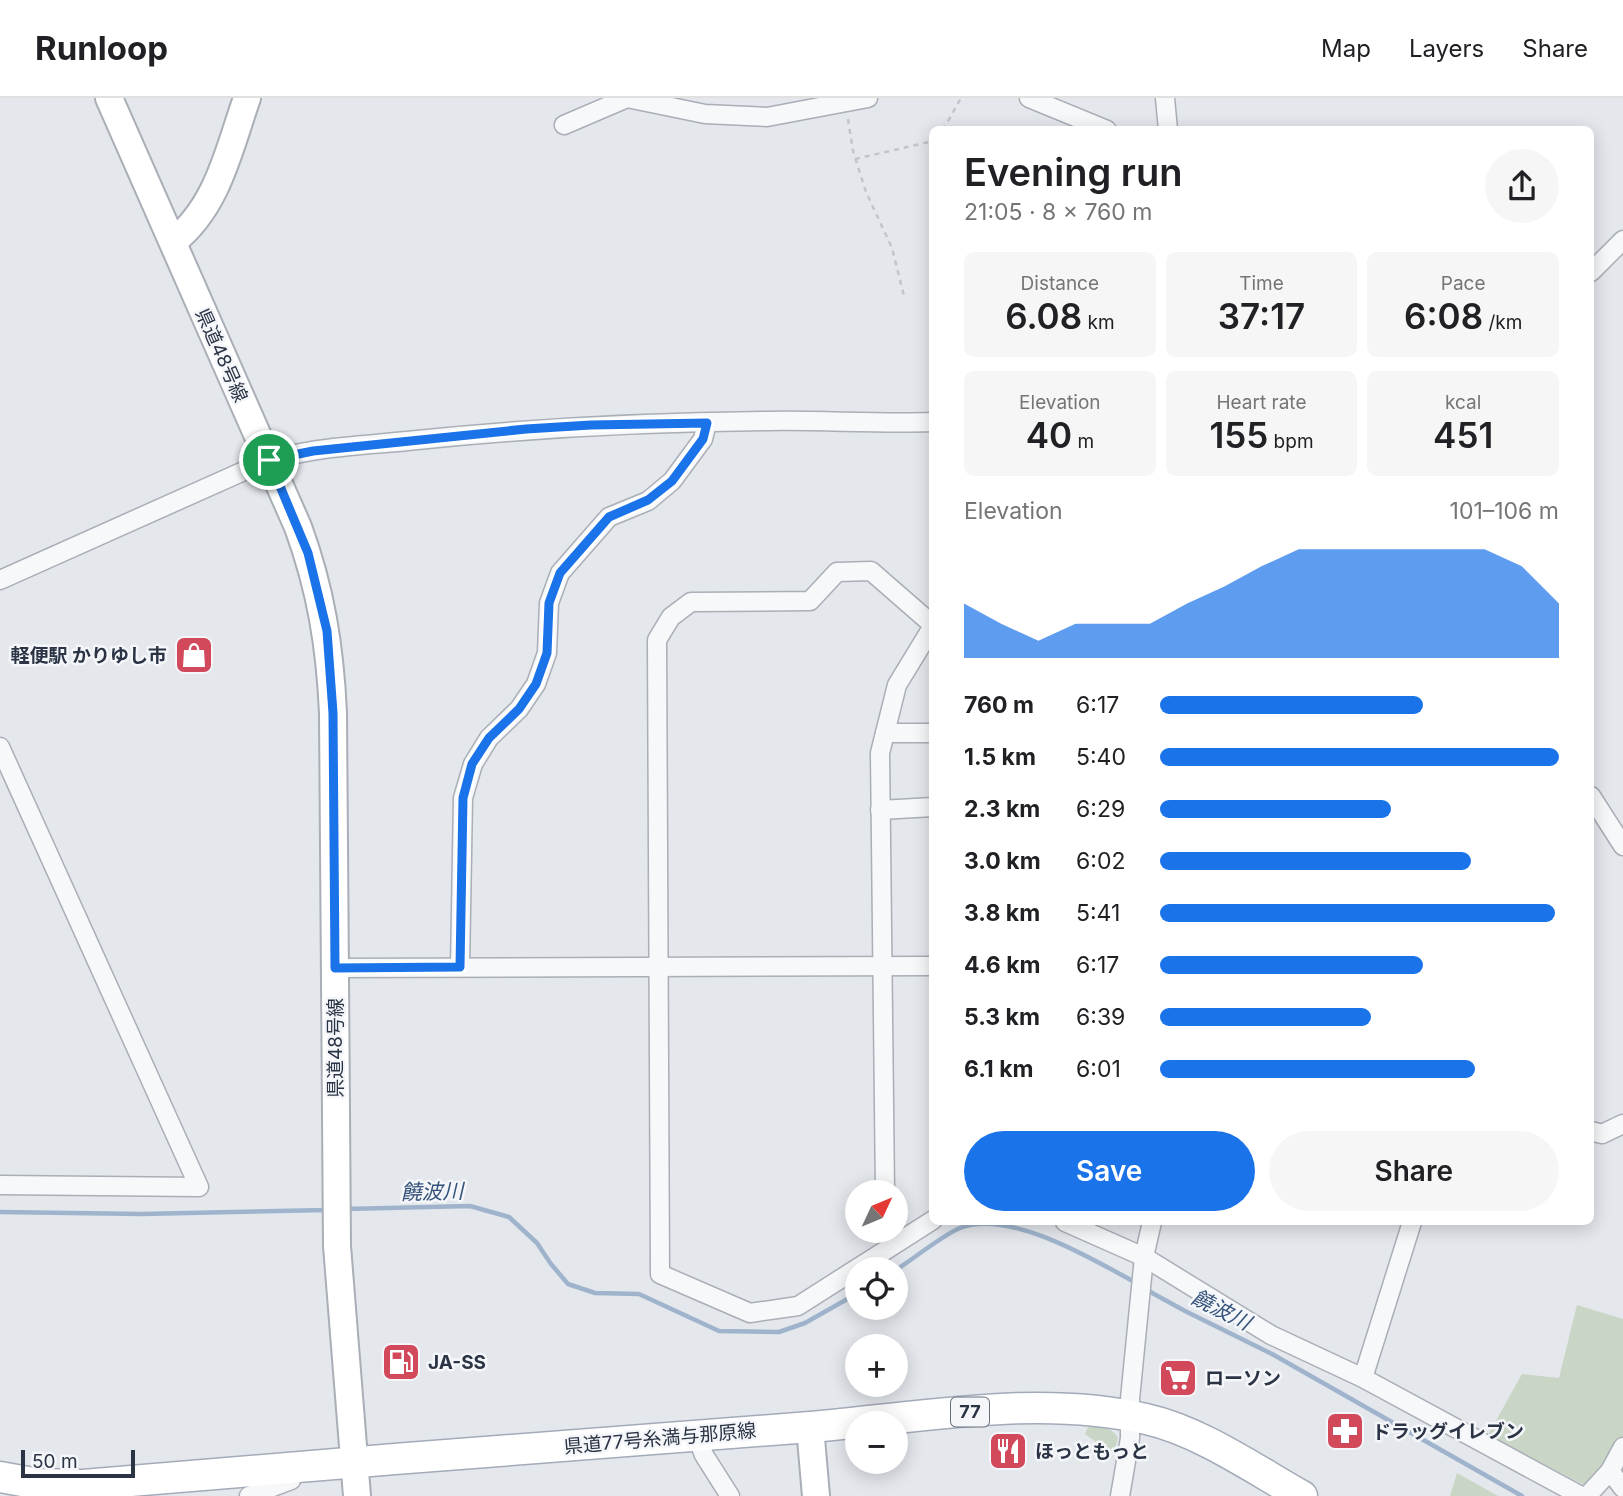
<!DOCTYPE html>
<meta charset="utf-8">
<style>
body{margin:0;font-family:Inter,"Noto Sans JP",sans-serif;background:#f6f6f6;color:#202124;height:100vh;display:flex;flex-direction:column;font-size:26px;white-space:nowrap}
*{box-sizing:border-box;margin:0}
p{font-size:23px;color:#757577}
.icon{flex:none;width:38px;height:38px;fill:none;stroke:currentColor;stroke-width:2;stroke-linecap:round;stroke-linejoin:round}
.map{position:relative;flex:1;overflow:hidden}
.details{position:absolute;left:929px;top:28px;width:665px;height:1099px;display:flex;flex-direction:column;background:#fff;border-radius:10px;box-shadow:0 4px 18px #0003}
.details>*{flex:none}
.needle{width:46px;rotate:46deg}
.buttons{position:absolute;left:845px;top:1082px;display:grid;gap:14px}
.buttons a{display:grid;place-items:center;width:63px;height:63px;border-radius:50%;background:#fff;box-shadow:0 4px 18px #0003;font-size:35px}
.scale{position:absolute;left:21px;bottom:18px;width:114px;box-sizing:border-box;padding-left:7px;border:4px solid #2b3445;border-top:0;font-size:19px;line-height:24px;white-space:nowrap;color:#2b3445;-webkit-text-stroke:5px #f4f6f9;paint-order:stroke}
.pin{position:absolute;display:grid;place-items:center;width:60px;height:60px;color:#fff;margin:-30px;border:4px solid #fff;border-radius:50%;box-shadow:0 2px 7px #0007}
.round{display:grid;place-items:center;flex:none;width:74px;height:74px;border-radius:37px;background:#f6f6f6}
.overview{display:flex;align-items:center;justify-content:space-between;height:119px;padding:0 35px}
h1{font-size:38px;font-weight:600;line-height:52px}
.metrics{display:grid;grid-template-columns:repeat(3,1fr);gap:10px;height:119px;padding:7px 35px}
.metrics div{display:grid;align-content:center;border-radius:10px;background:#f6f6f6;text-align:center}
.metrics b{font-size:35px;font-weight:600}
.metrics small{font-size:19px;font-weight:400}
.metrics p{font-size:19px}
.chart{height:196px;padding:14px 35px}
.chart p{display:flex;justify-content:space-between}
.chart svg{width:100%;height:126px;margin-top:7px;fill:#1a73e8;opacity:.7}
.primary-button{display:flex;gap:14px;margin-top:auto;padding:14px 35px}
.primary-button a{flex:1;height:80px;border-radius:42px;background:#1a73e8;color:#fff;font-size:28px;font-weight:600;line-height:80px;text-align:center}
.primary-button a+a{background:#f6f6f6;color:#202124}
ul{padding:0 35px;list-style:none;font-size:23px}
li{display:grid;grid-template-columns:112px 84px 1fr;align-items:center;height:52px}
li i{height:18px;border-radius:9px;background:#1a73e8}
header{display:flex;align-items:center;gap:42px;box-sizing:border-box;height:98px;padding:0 35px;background:#fff;border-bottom:2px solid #e0e0e0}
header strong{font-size:33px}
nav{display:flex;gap:38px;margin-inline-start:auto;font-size:24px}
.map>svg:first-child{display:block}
.green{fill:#c9d6c5}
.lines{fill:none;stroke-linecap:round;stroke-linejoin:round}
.stream{stroke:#9fb4cc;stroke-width:4.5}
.street-casing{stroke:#a9aeb7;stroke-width:21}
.secondary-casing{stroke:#a9aeb7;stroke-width:30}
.primary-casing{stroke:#a3abb8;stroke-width:33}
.path{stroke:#c2c5cb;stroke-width:2.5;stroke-dasharray:5 5;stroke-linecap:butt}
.street{stroke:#f7f8fa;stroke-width:18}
.secondary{stroke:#fff;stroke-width:26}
.primary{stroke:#fff;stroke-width:30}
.route-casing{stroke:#fff;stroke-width:14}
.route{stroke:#1a73e8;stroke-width:9}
.labels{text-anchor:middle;stroke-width:5;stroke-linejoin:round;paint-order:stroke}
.shield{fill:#f4f6f9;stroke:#676e7b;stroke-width:2}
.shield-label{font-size:18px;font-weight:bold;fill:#2b3445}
.street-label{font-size:19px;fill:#2b3445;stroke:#f4f6f9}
.poi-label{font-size:19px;font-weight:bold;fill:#2b3445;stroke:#f4f6f9;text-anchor:start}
.water-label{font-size:21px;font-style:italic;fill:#34527a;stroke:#f4f6f9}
</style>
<header>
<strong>Runloop</strong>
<nav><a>Map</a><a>Layers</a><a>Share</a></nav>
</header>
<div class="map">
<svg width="1623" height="1398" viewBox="0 0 1623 1398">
<rect width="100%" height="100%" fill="#e4e7ec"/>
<g class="green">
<polygon points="1577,1207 1623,1221 1623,1344 1588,1389 1488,1337 1522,1276 1559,1280"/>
<path d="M1091,1328C1102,1329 1112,1329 1118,1340L1114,1354H1110L1085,1336L1088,1329Z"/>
<polygon points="1457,1375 1498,1398 1450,1398"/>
</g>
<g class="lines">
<g class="stream">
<polyline points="346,1111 470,1108 509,1119 537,1145 551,1166 568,1186 595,1195 639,1196 719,1233 779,1234 805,1225 858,1195"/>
<polyline points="0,1114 142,1116 327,1112"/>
<path d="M896,1172C913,1161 943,1137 960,1130C1011,1111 1094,1162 1138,1186"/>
<polyline points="1145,1191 1185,1213 1272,1256 1522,1398"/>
</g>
<defs>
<g id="street">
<polyline points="1029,0 1107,32"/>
<polyline points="1165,0 1168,32"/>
<polyline points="564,27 627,0 705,16 767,19 868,0"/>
<polyline points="1591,174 1623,142"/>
<path d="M0,482L255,368C305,348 364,348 417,342C534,330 650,324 768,323C823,322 878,326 933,324"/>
<polyline points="933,527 871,473 837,474 810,503 691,504 671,519 657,542 660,1176 750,1215 798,1208 933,1122"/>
<polyline points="885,635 933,635"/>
<polyline points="0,649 199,1089 0,1087"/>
<polyline points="1591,698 1623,748"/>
<polyline points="880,712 933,709"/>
<polyline points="460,869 463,700 473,666 489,640 519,611 536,586 547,555 549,505 560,475 609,419 648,403 672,383 703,341 707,325"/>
<polyline points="335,870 933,868"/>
<polyline points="1591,1033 1602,1036 1623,1026"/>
<polyline points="885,1094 880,655 897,587 933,528"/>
<polyline points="1065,1124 1144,1159 1271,1237 1363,1280 1581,1398"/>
<polyline points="1363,1280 1412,1124"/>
<polyline points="696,1336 704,1357 730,1398"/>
<polyline points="1610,1373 1623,1349"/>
<polyline points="249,1398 291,1382 293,1368"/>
<polyline points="1120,1398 1130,1340 1130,1301 1144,1159 1152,1124"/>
<polyline points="1587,1398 1610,1373 1623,1390"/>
</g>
<g id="secondary">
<path d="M109,0L298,429C321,492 330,549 333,615L337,1148L357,1398"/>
<path d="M174,143C218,108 229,51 247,0"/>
<polyline points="810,1329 816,1398"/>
</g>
<path id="primary" d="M0,1379L39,1386L83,1387C325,1366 568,1347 810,1329C920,1320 1037,1296 1146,1321C1200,1333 1254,1371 1302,1398"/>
</defs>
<use href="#street" class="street-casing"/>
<use href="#secondary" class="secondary-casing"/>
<use href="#primary" class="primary-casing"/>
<g class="path">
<polyline points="848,21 853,53 866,94 892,150 904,198"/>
<polyline points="943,32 961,0"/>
<polyline points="855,61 929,44 933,41"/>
</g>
<use href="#street" class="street"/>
<use href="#secondary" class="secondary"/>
<use href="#primary" class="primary"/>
</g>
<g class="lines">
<defs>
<polygon id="route" points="707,325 703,341 672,383 648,402 609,419 560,475 549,505 547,555 536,586 519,611 489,640 472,666 463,700 460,869 335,870 333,615 327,533 308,455 269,362 313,353 526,331 591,327"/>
</defs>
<use href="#route" class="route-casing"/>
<use href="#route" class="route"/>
</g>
<defs>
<symbol id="shop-square" viewBox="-11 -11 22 22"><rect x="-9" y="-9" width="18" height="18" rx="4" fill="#d1495b" stroke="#f4f6f9"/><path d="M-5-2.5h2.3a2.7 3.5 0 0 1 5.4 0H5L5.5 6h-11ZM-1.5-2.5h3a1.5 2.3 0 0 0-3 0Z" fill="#fff"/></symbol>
<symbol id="fuel-square" viewBox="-11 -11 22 22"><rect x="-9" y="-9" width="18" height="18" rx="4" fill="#d1495b" stroke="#f4f6f9"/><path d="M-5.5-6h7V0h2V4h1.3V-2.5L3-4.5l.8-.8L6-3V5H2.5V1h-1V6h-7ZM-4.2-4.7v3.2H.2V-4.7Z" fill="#fff"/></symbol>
<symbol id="supermarket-square" viewBox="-11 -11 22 22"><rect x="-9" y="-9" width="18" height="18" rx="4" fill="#d1495b" stroke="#f4f6f9"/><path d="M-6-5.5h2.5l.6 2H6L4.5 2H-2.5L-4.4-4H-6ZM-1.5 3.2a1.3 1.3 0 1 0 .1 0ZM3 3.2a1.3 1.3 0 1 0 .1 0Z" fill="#fff"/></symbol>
<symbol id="pharmacy-square" viewBox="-11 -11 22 22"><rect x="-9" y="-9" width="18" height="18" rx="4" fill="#d1495b" stroke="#f4f6f9"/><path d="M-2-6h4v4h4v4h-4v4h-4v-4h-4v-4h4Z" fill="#fff"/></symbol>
<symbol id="restaurant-square" viewBox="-11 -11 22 22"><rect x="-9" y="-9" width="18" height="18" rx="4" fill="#d1495b" stroke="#f4f6f9"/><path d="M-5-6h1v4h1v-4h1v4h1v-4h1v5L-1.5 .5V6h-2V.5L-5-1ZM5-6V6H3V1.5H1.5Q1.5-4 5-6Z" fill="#fff"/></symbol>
</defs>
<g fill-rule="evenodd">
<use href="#shop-square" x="172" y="535" width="44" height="44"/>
<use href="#fuel-square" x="379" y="1242" width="44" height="44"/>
<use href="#supermarket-square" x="1156" y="1258" width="44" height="44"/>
<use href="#pharmacy-square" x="1323" y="1311" width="44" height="44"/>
<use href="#restaurant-square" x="986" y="1331" width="44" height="44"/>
</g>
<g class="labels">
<rect class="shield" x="951" y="1299.5" width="38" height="29" rx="5"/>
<g class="shield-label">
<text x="970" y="1320">77</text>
</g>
<g class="street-label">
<text transform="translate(222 257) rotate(66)" y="7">県道48号線</text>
<text transform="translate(335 950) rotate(-90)" y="7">県道48号線</text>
<text transform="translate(660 1340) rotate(-5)" y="7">県道77号糸満与那原線</text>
</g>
<g class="poi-label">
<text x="167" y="564" text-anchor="end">軽便駅 かりゆし市</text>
<text x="428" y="1271">JA-SS</text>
<text x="1205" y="1287">ローソン</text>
<text x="1372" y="1340">ドラッグイレブン</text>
<text x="1035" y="1360">ほっともっと</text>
</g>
<g class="water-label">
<text transform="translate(432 1094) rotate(-1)" y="7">饒波川</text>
<text transform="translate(1221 1212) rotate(27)" y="7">饒波川</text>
</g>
</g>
</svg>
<div class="buttons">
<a><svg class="needle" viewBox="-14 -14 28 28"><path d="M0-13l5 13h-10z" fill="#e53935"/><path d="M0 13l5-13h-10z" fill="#757577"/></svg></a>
<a><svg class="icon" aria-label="locate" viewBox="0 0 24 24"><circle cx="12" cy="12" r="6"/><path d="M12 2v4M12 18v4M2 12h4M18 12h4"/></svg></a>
<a>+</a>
<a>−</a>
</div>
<div class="scale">50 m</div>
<div class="pin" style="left:269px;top:362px;background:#1e9e55"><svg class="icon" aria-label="arrive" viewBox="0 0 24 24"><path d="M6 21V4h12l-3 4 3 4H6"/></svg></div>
<section class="details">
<div class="overview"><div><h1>Evening run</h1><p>21:05 · 8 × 760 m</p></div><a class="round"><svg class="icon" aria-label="share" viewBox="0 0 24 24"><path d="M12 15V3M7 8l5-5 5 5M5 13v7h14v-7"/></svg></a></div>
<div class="metrics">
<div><p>Distance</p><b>6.08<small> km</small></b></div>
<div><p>Time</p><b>37:17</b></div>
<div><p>Pace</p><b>6:08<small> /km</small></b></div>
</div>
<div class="metrics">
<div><p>Elevation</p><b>40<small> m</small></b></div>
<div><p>Heart rate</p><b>155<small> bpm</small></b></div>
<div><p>kcal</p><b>451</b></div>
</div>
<div class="chart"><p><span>Elevation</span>101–106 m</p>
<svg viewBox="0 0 160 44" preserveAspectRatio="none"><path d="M0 44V25L10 32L20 38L30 32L40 32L50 32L60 25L70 19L80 12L90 6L100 6L110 6L120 6L130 6L140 6L150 12L160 25V44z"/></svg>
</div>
<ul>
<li><b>760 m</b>6:17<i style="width:66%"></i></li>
<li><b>1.5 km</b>5:40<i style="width:100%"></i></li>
<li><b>2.3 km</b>6:29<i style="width:58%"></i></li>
<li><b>3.0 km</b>6:02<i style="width:78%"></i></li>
<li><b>3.8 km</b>5:41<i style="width:99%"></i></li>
<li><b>4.6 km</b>6:17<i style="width:66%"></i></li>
<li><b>5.3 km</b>6:39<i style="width:53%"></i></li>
<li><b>6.1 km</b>6:01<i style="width:79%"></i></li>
</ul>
<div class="primary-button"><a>Save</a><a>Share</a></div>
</section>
</div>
